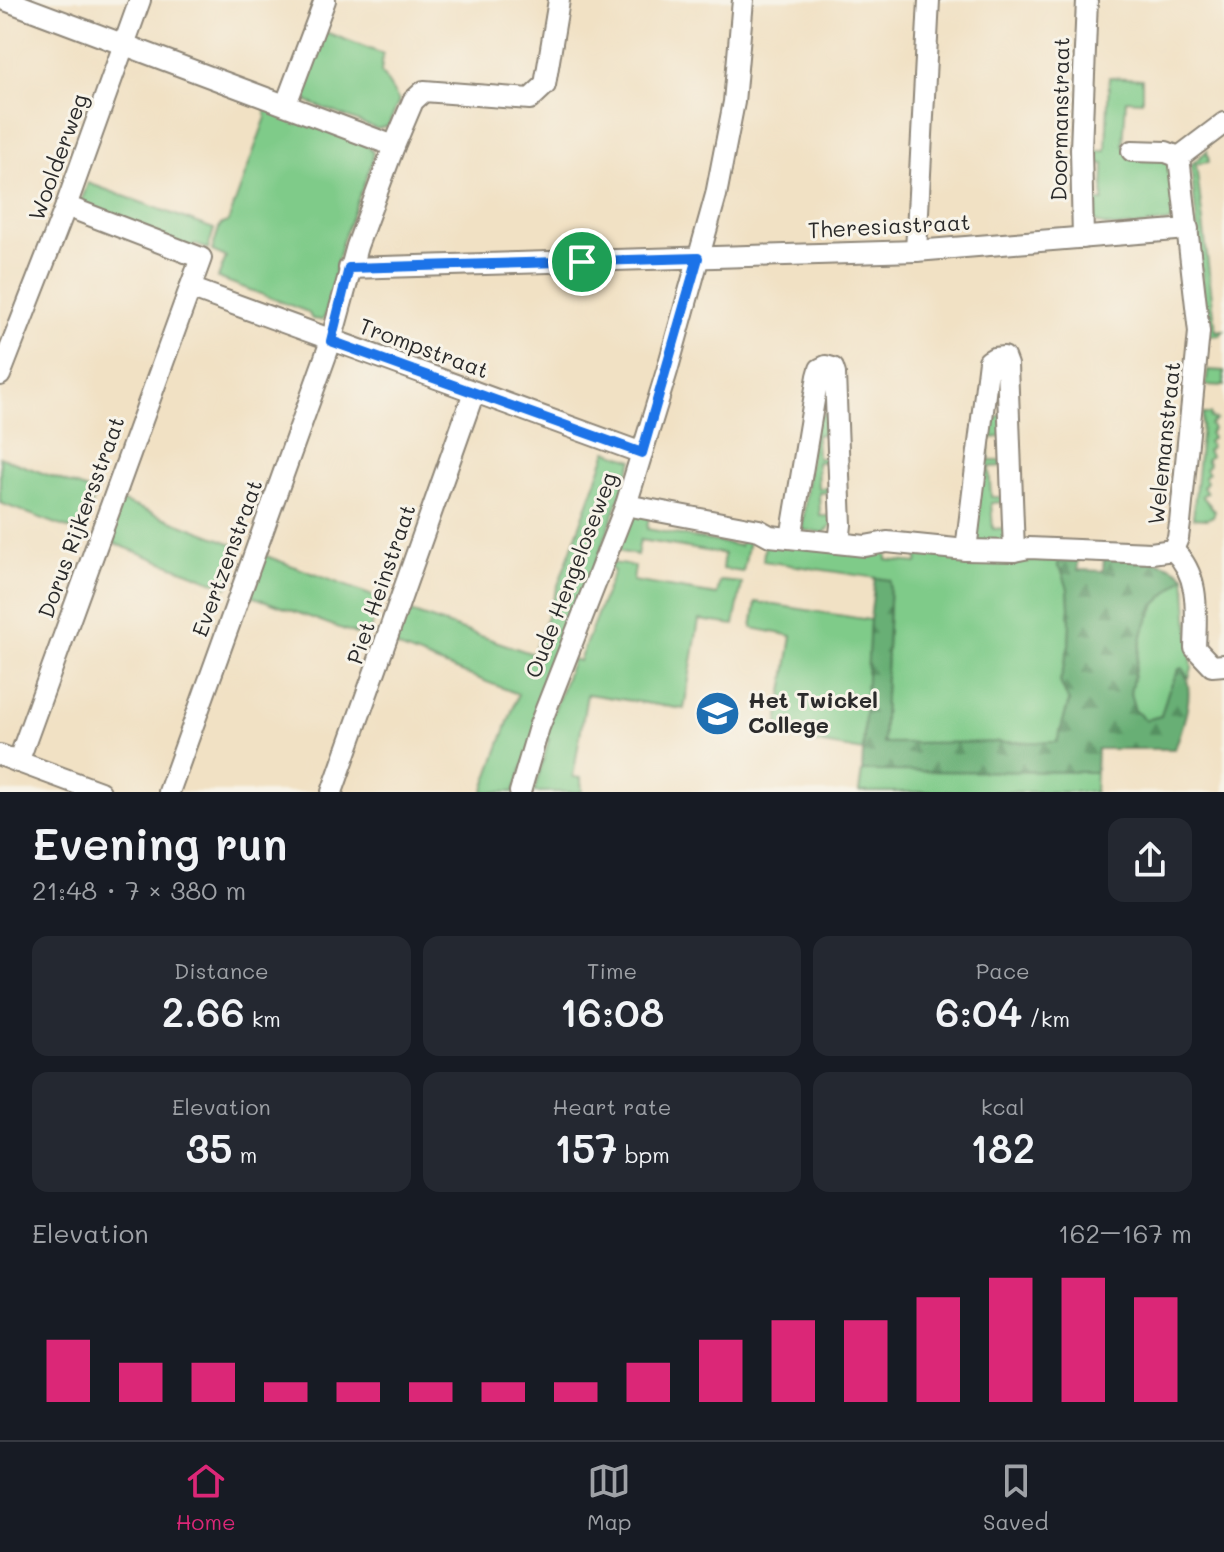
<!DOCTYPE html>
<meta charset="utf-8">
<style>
body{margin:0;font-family:Mali,sans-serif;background:#242831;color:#f1f3f6;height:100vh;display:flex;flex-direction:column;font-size:30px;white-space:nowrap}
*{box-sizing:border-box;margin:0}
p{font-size:26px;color:#9ea1a6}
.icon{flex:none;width:44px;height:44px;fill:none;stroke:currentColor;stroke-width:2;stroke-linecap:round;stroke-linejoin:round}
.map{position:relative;height:792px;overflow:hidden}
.drawer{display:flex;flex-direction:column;background:#171b24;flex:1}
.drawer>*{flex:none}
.pin{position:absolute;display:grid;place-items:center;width:68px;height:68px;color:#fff;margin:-34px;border:4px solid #fff;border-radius:50%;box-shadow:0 2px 8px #0007}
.round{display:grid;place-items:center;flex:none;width:84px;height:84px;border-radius:16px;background:#242831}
.summary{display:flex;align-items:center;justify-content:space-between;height:136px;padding:0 32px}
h1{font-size:44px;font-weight:600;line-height:60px}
.figures{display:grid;grid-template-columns:repeat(3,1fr);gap:12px;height:136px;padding:8px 32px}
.figures div{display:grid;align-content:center;border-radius:16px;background:#242831;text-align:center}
.figures b{font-size:40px;font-weight:600}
.figures small{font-size:22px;font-weight:400}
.figures p{font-size:22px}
.chart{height:224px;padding:16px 32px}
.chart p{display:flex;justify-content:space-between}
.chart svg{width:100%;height:144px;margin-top:8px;stroke:#db2777;stroke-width:6}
.tabs{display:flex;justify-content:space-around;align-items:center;height:112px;border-top:2px solid #363941;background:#171b24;font-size:22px;color:#9ea1a6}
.tabs a{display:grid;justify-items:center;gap:4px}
.tabs .active{color:#db2777}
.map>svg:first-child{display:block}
.green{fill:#7fcb89;stroke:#557b5a;stroke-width:2}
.forest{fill:url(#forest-firs);stroke:#496d50;stroke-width:2}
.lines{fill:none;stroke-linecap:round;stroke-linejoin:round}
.street-casing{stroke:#8e8678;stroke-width:24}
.street{stroke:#fff;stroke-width:20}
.route-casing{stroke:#fff;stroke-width:16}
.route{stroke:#1a73e8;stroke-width:10}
.labels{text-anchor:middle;stroke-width:6;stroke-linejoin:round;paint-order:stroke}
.street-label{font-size:22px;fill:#2b2b2b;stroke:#f7f3e8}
.poi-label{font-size:22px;font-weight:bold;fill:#2b2b2b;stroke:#f7f3e8;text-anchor:start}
</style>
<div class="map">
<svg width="1224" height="792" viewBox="0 0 1224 792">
<defs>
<pattern id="forest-firs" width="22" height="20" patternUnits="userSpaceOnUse" patternTransform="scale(2)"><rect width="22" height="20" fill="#67af75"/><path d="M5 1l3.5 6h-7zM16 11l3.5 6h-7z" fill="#558f60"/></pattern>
</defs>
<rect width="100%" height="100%" fill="#f7f3e8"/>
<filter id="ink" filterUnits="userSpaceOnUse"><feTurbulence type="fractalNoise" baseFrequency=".0125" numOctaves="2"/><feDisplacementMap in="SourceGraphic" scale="16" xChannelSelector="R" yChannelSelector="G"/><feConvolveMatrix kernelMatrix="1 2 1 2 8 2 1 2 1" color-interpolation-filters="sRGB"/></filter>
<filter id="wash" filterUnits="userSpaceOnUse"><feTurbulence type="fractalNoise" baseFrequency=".006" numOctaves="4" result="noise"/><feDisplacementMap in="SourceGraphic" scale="32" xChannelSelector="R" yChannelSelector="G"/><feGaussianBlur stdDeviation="1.8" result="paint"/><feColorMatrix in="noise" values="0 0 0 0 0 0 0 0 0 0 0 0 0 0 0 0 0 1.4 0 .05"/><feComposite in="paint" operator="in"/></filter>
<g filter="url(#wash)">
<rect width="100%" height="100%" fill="#f1e1c4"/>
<g class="green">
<polygon points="320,30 383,54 381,72 399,101 388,126 377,129 305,101 301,93"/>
<path d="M1109,77L1142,79V101L1126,100L1123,145C1137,146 1159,152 1170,163L1175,213L1170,222C1152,223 1107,234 1094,220C1089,215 1090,207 1089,201H1103L1104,164L1090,163L1091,151H1106Z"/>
<polygon points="265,108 366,144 373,152 372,162 342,242 325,316 322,320 312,319 308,312 218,278 226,257 212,251 220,225 228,222 266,117"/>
<polygon points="1207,151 1209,162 1196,164 1216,331 1224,330 1220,335 1208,336 1191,165"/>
<polygon points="88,183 214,229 208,249 194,244 192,249 79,207"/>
<polygon points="1208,370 1224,371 1224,386 1206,385"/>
<polygon points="833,408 829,433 816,435 817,458 830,458 830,462 817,462 818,488 831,488 832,492 819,493 820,516 833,516 832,525 824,533 802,530 814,421"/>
<polygon points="1005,413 1001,437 988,438 989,461 1002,461 1002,466 989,467 991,497 1004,497 1004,502 991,503 993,529 1006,528 1006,536 1001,542 979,543 975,539 985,425"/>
<polygon points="1203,414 1210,414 1211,418 1216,420 1210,425 1213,429 1209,433 1212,438 1208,442 1211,447 1207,451 1210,456 1206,460 1209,464 1205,469 1209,473 1204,477 1207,482 1203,487 1207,492 1202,496 1215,511 1213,516 1207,519 1193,518"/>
<polygon points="607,451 633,460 514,792 483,792 518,694 386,643 399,608 533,654"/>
<polygon points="0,457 96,493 81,533 0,503"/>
<polygon points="118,500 241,547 227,587 103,539"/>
<polygon points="630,512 649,515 647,529 740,546 743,532 750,535 743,572 722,569 724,554 640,540 637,555 622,552 617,548"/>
<path d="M765,543L887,548V560L917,563L919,550C964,562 1014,559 1059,556L1058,567L1062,571L1068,589L1070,623L1069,645L1060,682L1069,701L1057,743H883L890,580L763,561Z"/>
<polygon points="261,554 381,599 367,638 246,594"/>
<polygon points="612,563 635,566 633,581 717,595 720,581 742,583 734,625 699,620 684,709 587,694 573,777 581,778 582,792 534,792 549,739 544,738 573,659 579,661 614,571 610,568"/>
<polygon points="1185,576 1192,668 1189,678 1183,669 1168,692 1161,716 1146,720 1135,711 1130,693 1143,631 1156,604"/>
<polygon points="756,602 870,620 864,751 776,736 792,636 752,628"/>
<polygon points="1078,770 1096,772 1095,792 859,792 862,771"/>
</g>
<path class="forest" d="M1059,556H1078V570L1103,571L1104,558C1129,559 1167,556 1185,576L1156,604L1143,631L1130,693L1135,711L1146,720L1161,716L1168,692L1179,669L1182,668C1197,690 1183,726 1175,749H1097L1096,772L862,771L870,620L875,578L890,580L883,743L1057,742L1069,702L1060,682L1069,645L1070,623L1068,589L1062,571L1058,567Z"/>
</g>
<g filter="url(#ink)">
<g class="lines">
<defs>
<g id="street">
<polyline points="5,0 394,146"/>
<polyline points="286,104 325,0"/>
<polyline points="1132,151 1166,152 1179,157"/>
<polyline points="1083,238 1081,149 1087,0"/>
<polyline points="916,251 929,0"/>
<polyline points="349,268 916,251 1188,229"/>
<polyline points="190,288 642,453"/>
<polyline points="0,375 66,206 140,0"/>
<polyline points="626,505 759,530 770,536 865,546 887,542 966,550 1014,551 1029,548 1151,553 1173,550 1178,538 1180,523 1199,332 1179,157 1224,123"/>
<polyline points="791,538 818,376 820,369 826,366 833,368 835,374 841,525 839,543"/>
<polyline points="966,550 989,361 994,358 1004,357 1007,365 1014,551"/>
<path d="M1173,550C1201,576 1196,613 1195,648L1212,666L1224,665"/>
<polyline points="0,755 100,792"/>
<polyline points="18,762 201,258 66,206"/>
<polyline points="169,792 331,341 357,246 394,146 413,101 424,91 530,99 545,85 559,0"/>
<polyline points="332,792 474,392"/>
<polyline points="520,792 539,727 626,505 667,371 716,195 734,102 743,0"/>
</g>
</defs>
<use href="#street" class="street-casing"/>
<use href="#street" class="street"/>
</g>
</g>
<g class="lines" filter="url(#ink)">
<defs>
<polygon id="route" points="698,258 642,453 331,341 349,268"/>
</defs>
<use href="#route" class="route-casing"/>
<use href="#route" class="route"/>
</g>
<defs>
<symbol id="school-disc" viewBox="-11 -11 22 22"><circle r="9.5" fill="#1f6fb2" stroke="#f7f3e8"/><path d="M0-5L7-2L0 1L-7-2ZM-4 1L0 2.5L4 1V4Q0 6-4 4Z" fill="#fff"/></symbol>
</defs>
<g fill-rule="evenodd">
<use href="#school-disc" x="692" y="688" width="51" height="51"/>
</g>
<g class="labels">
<g class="street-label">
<text transform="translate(1060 119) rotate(-89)" y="8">Doormanstraat</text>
<text transform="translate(58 157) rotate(-70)" y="8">Woolderweg</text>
<text transform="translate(889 226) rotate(-3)" y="8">Theresiastraat</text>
<text transform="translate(424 348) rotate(20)" y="8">Trompstraat</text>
<text transform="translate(1164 443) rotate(-84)" y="8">Welemanstraat</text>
<text transform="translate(81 517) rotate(-70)" y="8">Dorus Rijkersstraat</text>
<text transform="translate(227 558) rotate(-70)" y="8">Evertzenstraat</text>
<text transform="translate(571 575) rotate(-69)" y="8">Oude Hengeloseweg</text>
<text transform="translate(381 584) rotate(-71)" y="8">Piet Heinstraat</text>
</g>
<g class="poi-label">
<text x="748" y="708">Het Twickel<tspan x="748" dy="25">College</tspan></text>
</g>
</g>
</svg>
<div class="pin" style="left:582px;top:262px;background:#1e9e55"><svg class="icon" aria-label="arrive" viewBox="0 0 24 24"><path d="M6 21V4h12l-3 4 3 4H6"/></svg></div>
</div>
<section class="drawer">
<div class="summary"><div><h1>Evening run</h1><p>21:48 · 7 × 380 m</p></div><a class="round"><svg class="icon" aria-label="share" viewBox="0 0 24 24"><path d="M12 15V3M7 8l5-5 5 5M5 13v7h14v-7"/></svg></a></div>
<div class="figures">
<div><p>Distance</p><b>2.66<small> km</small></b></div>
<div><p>Time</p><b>16:08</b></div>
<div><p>Pace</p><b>6:04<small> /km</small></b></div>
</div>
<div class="figures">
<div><p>Elevation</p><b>35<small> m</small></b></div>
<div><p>Heart rate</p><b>157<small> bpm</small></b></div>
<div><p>kcal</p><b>182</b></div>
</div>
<div class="chart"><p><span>Elevation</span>162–167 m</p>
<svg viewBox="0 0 160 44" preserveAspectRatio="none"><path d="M5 44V25M15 44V32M25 44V32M35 44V38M45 44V38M55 44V38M65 44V38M75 44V38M85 44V32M95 44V25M105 44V19M115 44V19M125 44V12M135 44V6M145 44V6M155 44V12"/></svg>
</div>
</section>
<nav class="tabs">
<a class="active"><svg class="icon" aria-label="home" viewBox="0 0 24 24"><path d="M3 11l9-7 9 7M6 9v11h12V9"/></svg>Home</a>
<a><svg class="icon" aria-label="map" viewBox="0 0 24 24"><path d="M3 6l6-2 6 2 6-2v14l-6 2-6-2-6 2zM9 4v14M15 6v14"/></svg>Map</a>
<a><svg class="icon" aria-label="saved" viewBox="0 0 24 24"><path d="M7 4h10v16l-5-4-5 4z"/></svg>Saved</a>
</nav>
